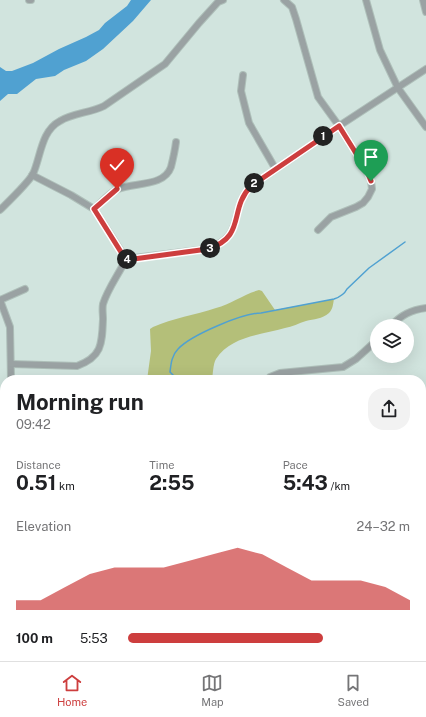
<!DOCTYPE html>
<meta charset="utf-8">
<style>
body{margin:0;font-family:"Public Sans",sans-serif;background:#f2f2f2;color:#202124;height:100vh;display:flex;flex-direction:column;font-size:15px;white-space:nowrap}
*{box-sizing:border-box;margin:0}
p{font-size:13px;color:#757577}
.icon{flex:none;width:22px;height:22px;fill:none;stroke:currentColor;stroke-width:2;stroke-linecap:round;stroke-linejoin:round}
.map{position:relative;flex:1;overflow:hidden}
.drawer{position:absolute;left:0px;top:375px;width:426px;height:286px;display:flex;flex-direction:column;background:#fff;border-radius:16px 16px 0 0;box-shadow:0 4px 16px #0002}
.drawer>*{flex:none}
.controls{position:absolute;left:370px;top:319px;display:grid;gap:8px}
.controls a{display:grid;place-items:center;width:44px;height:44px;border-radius:50%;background:#fff;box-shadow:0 4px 16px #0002;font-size:20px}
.pin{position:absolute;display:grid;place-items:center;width:34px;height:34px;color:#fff;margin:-41px -17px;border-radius:50% 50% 50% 0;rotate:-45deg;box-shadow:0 0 4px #0007}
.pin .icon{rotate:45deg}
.km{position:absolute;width:20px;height:20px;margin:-10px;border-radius:50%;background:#222;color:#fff;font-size:11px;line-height:20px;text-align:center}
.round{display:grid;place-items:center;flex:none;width:42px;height:42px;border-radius:16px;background:#f2f2f2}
.summary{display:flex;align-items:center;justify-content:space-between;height:68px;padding:0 16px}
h1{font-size:22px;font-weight:700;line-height:30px}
.stats{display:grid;grid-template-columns:repeat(3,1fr);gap:6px;height:68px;padding:4px 16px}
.stats div{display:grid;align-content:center}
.stats b{font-size:20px;font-weight:700}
.stats small{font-size:11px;font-weight:400}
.stats p{font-size:11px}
.chart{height:112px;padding:8px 16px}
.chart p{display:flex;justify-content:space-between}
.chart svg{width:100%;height:72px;margin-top:4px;fill:#cd3e3e;opacity:.7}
ul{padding:0 16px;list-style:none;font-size:13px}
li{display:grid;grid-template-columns:64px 48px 1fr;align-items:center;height:30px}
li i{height:10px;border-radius:5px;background:#cd3e3e}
.tab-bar{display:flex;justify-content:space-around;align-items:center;height:56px;border-top:1px solid #e0e0e0;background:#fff;font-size:11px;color:#757577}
.tab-bar a{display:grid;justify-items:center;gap:2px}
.tab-bar .current{color:#cd3e3e}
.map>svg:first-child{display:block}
.green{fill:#b4bf79}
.water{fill:#50a1d1}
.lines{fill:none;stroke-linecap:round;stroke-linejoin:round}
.stream{stroke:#50a1d1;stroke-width:1.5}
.building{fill:#8fce93;stroke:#8f9b8f}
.minor-casing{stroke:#aebfb9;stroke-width:8}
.minor{stroke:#9aa2a3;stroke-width:6}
.route-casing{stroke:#fff;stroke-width:8}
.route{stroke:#cd3e3e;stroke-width:5}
</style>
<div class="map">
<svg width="426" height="661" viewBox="0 0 426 661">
<rect width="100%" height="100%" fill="#d1e4de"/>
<g class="green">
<path d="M259,290L262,291L275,310L334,299C333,304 333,309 329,313C322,319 314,319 306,321C299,323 292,327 285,328C261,335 231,336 216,359C213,364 213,374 212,380H147L151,351L150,329L153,327C173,318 195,315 216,308C231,304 244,294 259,290Z"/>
<polygon points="0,464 5,467 5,612 0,608"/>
<polygon points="10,656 80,656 81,661 10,661"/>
<polygon points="95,656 249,656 244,661 96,661"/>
</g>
<g class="water">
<polygon points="131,0 151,0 133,21 103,49 86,61 64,70 55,76 36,79 17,94 8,94 0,101 0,67 6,71 12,71 33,63 59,49 86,37 99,30 105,23 127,6"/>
<polygon points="80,656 95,656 96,660 81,661"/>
</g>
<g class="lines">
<g class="stream">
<path d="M182,380L179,376H174L170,372C171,363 172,355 178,349C191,335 243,313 261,313L334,299C340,297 344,295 347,289L369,268L405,242"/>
<polyline points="0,570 5,574"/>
<polyline points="0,608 5,612"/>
<polyline points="146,661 147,656"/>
</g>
</g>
<polygon class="building" points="426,639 426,650 421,651 421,640"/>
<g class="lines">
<defs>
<g id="minor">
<polyline points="29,0 31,0"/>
<polyline points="284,0 292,7 296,19 318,97 339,126 367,171 371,181 372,189 368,197 363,203 356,207 331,217 318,230"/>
<polyline points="366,0 380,50 398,88 426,127"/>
<polyline points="423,0 426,12"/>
<polyline points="243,75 241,91 249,123 275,168"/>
<path d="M94,209C101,203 110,192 118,189C135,182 164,187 171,167C173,159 175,150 176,142"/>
<path d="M0,210C8,202 28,183 33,174C41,156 41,131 60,121C73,113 90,113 104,106L165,64L199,23L218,2L223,0"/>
<path d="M126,259L207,249C247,236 228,210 251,186L339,126L426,69"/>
<polyline points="0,300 10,327 11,380"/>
<polyline points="0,300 25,289"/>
<path d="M391,326C401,315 411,310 426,308"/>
<path d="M11,364L77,366C102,357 102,344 103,319C103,314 102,309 103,304C108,288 119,274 126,259L94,209L71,195L32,175"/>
<polyline points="268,380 270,377 280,373 343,367 356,359 377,340"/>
<polyline points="421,472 426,472"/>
<polyline points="421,583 426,583"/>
<polyline points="342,661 342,656"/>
</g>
</defs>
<use href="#minor" class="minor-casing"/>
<use href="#minor" class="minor"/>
</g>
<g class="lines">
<defs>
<path id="route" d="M117,189L94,209L126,260L208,249C247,236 228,210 251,186L339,126L367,171L371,181"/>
</defs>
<use href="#route" class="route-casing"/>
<use href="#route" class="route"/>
</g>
</svg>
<div class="controls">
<a><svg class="icon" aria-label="layers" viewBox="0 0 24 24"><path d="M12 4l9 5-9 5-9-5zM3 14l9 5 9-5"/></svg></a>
</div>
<div class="pin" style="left:371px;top:181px;background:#1e9e55"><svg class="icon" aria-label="arrive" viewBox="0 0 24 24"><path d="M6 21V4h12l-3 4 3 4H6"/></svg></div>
<div class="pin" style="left:117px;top:189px;background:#d93025"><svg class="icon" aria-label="check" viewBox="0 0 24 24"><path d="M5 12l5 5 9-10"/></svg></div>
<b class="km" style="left:323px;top:136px">1</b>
<b class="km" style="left:254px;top:183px">2</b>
<b class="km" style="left:210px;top:248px">3</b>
<b class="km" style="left:127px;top:259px">4</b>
<section class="drawer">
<div class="summary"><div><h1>Morning run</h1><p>09:42</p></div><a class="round"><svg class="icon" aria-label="share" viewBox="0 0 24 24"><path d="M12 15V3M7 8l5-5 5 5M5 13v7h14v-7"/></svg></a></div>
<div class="stats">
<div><p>Distance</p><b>0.51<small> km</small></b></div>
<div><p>Time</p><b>2:55</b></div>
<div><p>Pace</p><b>5:43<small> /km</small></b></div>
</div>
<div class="chart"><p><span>Elevation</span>24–32 m</p>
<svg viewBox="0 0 160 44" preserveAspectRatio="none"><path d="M0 44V38L10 38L20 30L30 22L40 18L50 18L60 18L70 14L80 10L90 6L100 10L110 18L120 26L130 26L140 26L150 30L160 38V44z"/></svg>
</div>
<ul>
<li><b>100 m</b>5:53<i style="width:69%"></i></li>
</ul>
</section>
</div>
<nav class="tab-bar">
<a class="current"><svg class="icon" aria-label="home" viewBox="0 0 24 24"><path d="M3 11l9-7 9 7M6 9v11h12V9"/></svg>Home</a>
<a><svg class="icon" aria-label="map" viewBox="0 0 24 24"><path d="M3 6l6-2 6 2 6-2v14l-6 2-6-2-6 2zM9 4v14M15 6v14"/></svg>Map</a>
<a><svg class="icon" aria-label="saved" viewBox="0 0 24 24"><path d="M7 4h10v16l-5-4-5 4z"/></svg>Saved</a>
</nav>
